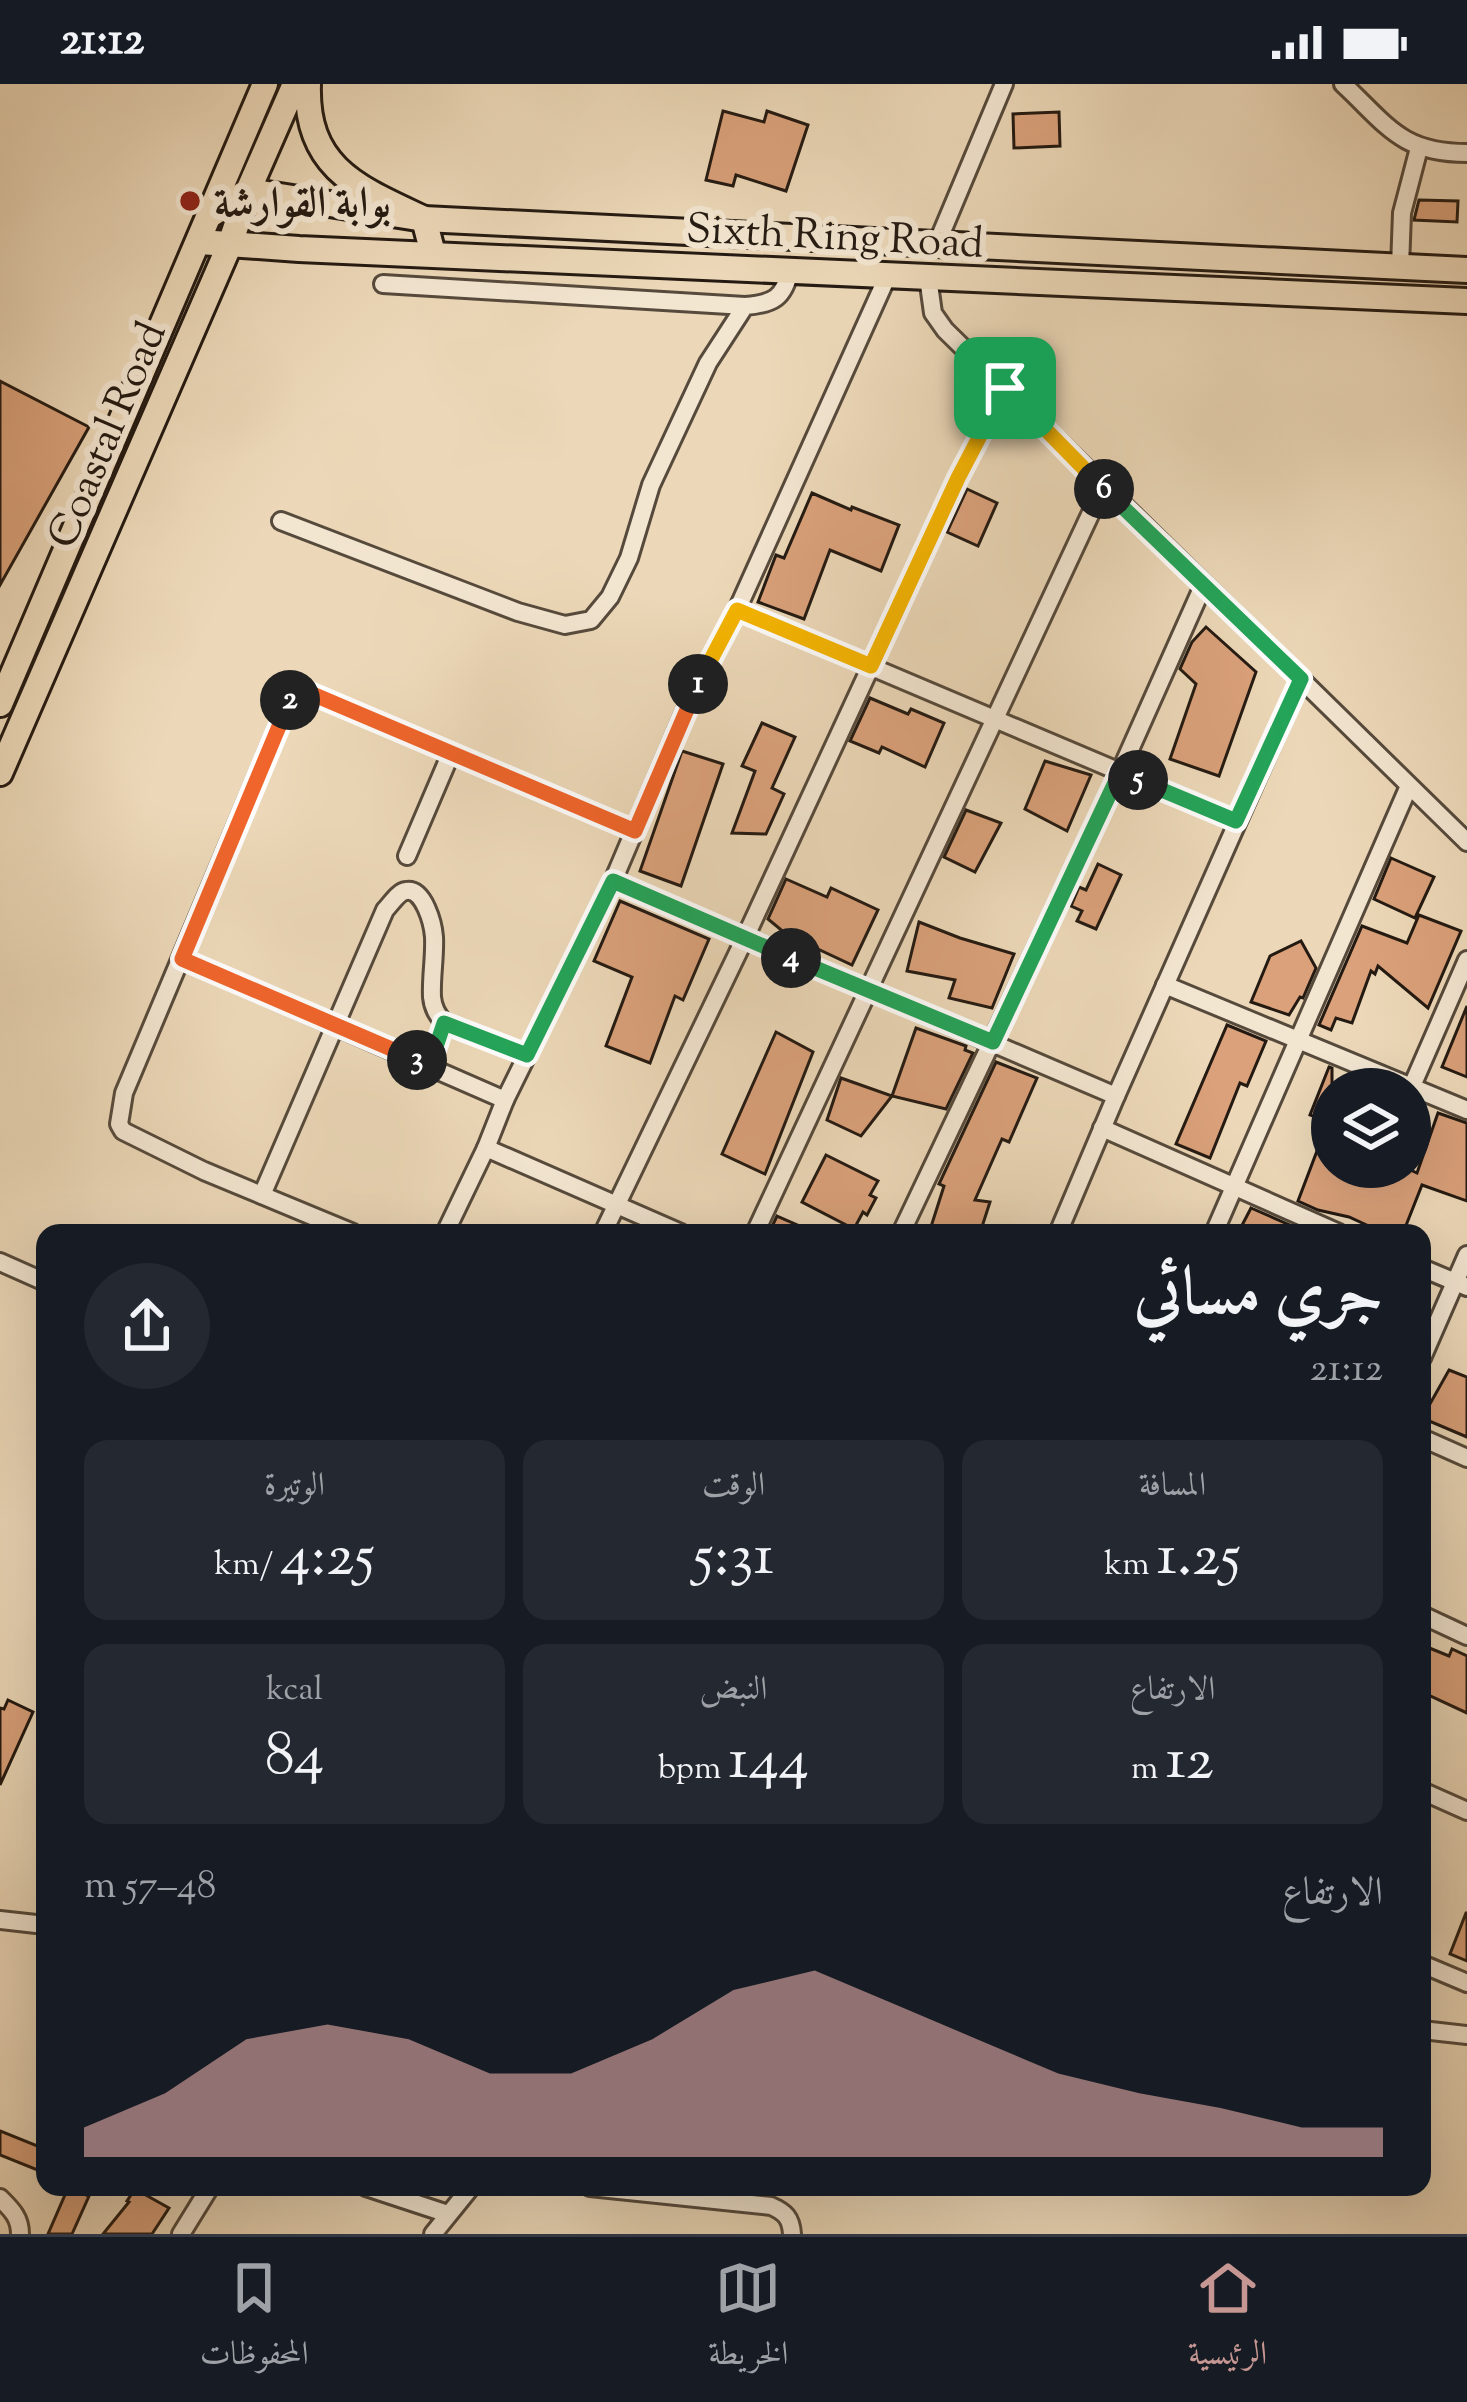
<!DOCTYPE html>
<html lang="ar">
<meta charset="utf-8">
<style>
body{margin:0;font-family:"Sorts Mill Goudy",Amiri,serif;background:#242831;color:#f1f3f6;direction:rtl;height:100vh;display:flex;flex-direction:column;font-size:45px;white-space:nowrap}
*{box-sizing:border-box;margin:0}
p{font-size:39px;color:#9ea1a6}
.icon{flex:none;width:66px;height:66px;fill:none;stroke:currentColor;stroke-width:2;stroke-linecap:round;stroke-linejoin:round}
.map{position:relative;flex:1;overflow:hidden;direction:ltr}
.panel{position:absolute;left:36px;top:1140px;width:1395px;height:972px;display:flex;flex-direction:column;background:#171b24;border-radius:24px;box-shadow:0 12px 48px #0002;direction:rtl}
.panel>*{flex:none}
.controls{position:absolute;left:1311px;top:984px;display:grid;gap:24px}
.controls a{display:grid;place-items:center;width:120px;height:120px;border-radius:50%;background:#171b24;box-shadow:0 12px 48px #0002;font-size:60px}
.pin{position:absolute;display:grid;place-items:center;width:102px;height:102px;color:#fff;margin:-51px;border-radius:24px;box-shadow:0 6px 18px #0006}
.km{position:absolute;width:60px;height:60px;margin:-30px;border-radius:50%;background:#222;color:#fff;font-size:33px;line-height:60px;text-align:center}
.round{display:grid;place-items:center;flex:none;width:126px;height:126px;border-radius:63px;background:#242831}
.overview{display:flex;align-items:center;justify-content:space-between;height:204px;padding:0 48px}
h1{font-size:66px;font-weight:600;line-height:90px}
.metrics{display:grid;grid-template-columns:repeat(3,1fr);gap:18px;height:204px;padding:12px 48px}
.metrics div{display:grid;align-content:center;border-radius:24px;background:#242831;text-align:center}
.metrics b{font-size:60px;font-weight:600}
.metrics small{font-size:33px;font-weight:400}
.metrics p{font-size:33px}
.chart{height:336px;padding:24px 48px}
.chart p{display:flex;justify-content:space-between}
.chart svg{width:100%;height:216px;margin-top:12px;fill:#c59692;opacity:.7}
.status{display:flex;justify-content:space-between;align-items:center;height:84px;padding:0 60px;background:#171b24;direction:ltr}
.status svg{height:33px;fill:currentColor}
.tabs{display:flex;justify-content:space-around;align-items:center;height:168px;border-top:3px solid #363941;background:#171b24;font-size:33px;color:#9ea1a6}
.tabs a{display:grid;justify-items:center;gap:6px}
.tabs .on{color:#c59692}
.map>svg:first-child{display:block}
.building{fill:#daa17a;stroke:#241a12;stroke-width:3}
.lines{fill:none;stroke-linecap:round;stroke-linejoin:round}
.minor-casing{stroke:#564a3c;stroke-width:22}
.highway-casing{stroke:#241a12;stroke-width:30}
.minor{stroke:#f3e6d1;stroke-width:16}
.highway{stroke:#ecd8b8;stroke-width:24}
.split-1-casing{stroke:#fff;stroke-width:24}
.split-2-casing{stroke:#fff;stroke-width:24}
.split-3-casing{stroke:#fff;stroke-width:24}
.split-4-casing{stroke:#fff;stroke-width:24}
.split-5-casing{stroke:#fff;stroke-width:24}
.split-6-casing{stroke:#fff;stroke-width:24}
.split-7-casing{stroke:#fff;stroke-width:24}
.split-1{stroke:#f5b400;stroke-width:15}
.split-2{stroke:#f0652b;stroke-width:15}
.split-3{stroke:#f0652b;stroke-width:15}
.split-4{stroke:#22a559;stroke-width:15}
.split-5{stroke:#22a559;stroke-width:15}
.split-6{stroke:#22a559;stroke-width:15}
.split-7{stroke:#f5b400;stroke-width:15}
.poi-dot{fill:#8f2418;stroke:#f3e6d1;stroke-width:4.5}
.labels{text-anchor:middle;stroke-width:12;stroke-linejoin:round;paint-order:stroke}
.poi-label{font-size:42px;font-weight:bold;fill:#241a12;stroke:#f3e6d1;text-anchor:start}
.street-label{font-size:42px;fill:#241a12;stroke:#f3e6d1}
</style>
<div class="status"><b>21:12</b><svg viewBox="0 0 49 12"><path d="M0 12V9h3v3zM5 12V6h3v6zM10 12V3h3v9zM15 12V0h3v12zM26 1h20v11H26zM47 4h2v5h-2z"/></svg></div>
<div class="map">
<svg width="1467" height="2150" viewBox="0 0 1467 2150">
<rect width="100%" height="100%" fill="#ecd8b8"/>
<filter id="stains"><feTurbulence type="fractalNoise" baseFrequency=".00167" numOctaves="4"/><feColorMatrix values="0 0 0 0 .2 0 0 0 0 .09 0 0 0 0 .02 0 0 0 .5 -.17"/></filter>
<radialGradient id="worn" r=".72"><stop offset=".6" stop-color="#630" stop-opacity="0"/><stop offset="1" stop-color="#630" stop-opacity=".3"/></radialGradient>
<g class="building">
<polygon points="723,27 764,38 767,27 808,41 786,107 736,91 733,102 706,96"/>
<polygon points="1059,28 1060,62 1014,64 1013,30"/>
<polygon points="1419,116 1458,117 1457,138 1414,136"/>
<polygon points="0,297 89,343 0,501"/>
<polygon points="967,405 997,419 978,462 947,448"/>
<polygon points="812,409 851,426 852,423 899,441 881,487 830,466 804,535 758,518 776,471 784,474"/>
<polygon points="1206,543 1256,588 1219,692 1170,675 1196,600 1180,585 1192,558"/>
<polygon points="870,614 908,630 911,625 944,639 925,683 882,663 879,669 850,657"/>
<polygon points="762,639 795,653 772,704 784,710 766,750 732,749 755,687 742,682"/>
<polygon points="682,667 723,680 681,802 640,787"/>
<polygon points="1045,677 1091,691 1067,747 1025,725"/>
<polygon points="966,726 1001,739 975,788 944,773"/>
<polygon points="1391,774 1434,793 1415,834 1374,815"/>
<polygon points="1098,780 1121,791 1096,845 1077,837 1082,827 1071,822 1079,803 1086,806"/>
<polygon points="786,795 827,813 831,804 878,826 852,881 786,850 768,835"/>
<polygon points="620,817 709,855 683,916 675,912 650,979 606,962 632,893 594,877"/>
<polygon points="1419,831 1461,847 1428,924 1378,882 1375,890 1371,887 1352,939 1336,934 1331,946 1319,941 1362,842 1407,859"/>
<polygon points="919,838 960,854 1014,870 992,924 949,914 955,896 907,887"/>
<polygon points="1301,857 1316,884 1303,914 1300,913 1289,931 1251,918 1270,872"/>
<polygon points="1467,922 1467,993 1442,983"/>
<polygon points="1227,941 1266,957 1247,1002 1240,999 1210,1074 1176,1060"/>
<polygon points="916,944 966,962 965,966 973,969 946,1025 892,1012"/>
<polygon points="776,948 813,968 765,1090 722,1070"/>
<polygon points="996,978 1037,994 1009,1058 1002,1055 975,1116 990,1118 980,1149 929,1149 944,1102 939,1100"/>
<polygon points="1329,983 1332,984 1332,1083 1404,1083 1417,1089 1438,1029 1467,1039 1467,1117 1422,1101 1403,1149 1384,1149 1349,1133 1318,1126 1298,1117 1328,1038 1310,1031"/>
<polygon points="841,994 892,1012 861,1052 827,1036"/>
<polygon points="826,1071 878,1097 870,1111 876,1114 867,1131 863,1128 854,1145 802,1118"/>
<polygon points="1251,1124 1308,1149 1238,1149"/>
<polygon points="777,1132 816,1149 769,1149"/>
<polygon points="1449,1286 1467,1293 1467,1353 1422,1334"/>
<polygon points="1422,1561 1449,1572 1452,1565 1467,1572 1467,1629 1422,1608"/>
<polygon points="8,1616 33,1628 0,1701 0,1624 4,1625"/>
<polygon points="1466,1829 1467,1829 1467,1877 1450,1870"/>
<polygon points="0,2047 45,2065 45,2089 0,2071"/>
<polygon points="68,2104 89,2112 72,2150 48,2150"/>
<polygon points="135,2105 169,2124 152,2150 103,2150 129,2118 127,2117"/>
</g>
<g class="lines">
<defs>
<g id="minor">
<path d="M1343,0C1388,42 1401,69 1467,69"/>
<polyline points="936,162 1004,0"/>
<polyline points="1400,183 1402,129 1419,64"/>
<polyline points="928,193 933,229 945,246 1467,758"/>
<polyline points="383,200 745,222"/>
<path d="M281,437L518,528L565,541L591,536L610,513L629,474L651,401L708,279L745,222C773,220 784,214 790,186"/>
<polyline points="737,526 1236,737"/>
<polyline points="407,772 451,669"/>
<polyline points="613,797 1116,1012 1058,1149"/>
<polyline points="182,875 505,1016"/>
<polyline points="1165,901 1467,1026"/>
<polyline points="430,981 444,939"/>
<polyline points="1412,1002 1467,876"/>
<polyline points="1116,1012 1301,595"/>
<polyline points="1102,1044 1339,1149"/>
<polyline points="486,1064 681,1149"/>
<path d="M262,1111L385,826C391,820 398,808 406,807C424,804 433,840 434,853C435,873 431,893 432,913C433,924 437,930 444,939L527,971"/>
<polyline points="353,1149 204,1087 123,1047 119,1040 124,1009 289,617 300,609 311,609 635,747"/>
<polyline points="445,1149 486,1064 505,1016 613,797 690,616 737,526 888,191"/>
<polyline points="603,1149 745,854 958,394 1005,304"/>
<polyline points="755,1149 1103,403"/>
<polyline points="901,1149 1120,688 1203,502"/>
<polyline points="1214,1149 1409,702"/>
<polyline points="0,1178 45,1198"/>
<polyline points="1422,1184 1467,1203"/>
<polyline points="1422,1274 1467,1171"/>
<polyline points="1422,1354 1467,1374"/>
<polyline points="1422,1531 1467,1552"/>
<polyline points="1422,1707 1467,1727"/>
<polyline points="0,1836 45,1841"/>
<polyline points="1422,1880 1467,1899"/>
<polyline points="1422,1946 1467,1951"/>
<polyline points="366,2103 448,2130"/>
<path d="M590,2103L771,2122C785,2128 791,2134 792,2150"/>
<path d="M0,2114C11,2125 20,2133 20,2150"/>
<polyline points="181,2150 210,2103"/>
<polyline points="433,2150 471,2103"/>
</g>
<g id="highway">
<path d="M308,0C305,84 358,104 424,135L433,170"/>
<polyline points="212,130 248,107 424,135 1467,186"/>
<polyline points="200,158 299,165 1467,217"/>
<polyline points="0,620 265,0"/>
<polyline points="0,689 230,160 248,107 295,0"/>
</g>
</defs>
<use href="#minor" class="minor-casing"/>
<use href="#highway" class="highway-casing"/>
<use href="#minor" class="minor"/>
<use href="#highway" class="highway"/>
</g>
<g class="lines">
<defs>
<polyline id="split-1" points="698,600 737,526 871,582 958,394 1005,304"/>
<polyline id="split-2" points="290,616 300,608 310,609 635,747 698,600"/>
<polyline id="split-3" points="290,616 182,875 417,976"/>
<polyline id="split-4" points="417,976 430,981 444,939 527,971 613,797 791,874"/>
<polyline id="split-5" points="791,874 993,958 1120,688 1138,696"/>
<polyline id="split-6" points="1104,405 1301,595 1236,737 1138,696"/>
<polyline id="split-7" points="1005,304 1104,405"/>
</defs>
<use href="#split-1" class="split-1-casing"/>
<use href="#split-2" class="split-2-casing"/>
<use href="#split-3" class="split-3-casing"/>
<use href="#split-4" class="split-4-casing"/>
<use href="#split-5" class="split-5-casing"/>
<use href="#split-6" class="split-6-casing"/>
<use href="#split-7" class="split-7-casing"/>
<use href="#split-1" class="split-1"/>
<use href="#split-2" class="split-2"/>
<use href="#split-3" class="split-3"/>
<use href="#split-4" class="split-4"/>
<use href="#split-5" class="split-5"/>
<use href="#split-6" class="split-6"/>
<use href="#split-7" class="split-7"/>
</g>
<circle class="poi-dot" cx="190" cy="117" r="12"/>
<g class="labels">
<g class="poi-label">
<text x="214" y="132">بوابة القوارشة</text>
</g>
<g class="street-label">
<text transform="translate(835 150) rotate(3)" y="15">Sixth Ring Road</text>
<text transform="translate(105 350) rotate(-67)" y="15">Coastal Road</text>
</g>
</g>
<rect width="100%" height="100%" filter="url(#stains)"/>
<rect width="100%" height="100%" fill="url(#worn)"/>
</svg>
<div class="controls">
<a><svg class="icon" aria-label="layers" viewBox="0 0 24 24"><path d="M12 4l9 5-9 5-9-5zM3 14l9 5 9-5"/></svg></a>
</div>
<div class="pin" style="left:1005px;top:304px;background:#1e9e55"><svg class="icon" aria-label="arrive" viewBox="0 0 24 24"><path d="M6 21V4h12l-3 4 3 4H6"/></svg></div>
<b class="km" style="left:698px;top:600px">1</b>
<b class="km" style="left:290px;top:616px">2</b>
<b class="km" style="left:417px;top:976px">3</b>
<b class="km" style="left:791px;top:874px">4</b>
<b class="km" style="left:1138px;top:696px">5</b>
<b class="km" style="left:1104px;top:405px">6</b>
<section class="panel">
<div class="overview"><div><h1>جري مسائي</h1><p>21:12</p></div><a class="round"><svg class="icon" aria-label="share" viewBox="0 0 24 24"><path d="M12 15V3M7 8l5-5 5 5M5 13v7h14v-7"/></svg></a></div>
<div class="metrics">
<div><p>المسافة</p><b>1.25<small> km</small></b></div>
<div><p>الوقت</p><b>5:31</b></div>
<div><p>الوتيرة</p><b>4:25<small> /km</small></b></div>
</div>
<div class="metrics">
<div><p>الارتفاع</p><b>12<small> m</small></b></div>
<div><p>النبض</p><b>144<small> bpm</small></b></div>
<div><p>kcal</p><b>84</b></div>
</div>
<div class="chart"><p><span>الارتفاع</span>48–57 m</p>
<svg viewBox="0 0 160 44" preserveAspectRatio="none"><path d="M0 44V38L10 31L20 20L30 17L40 20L50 27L60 27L70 20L80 10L90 6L100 13L110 20L120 27L130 31L140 34L150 38L160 38V44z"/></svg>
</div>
</section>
</div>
<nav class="tabs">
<a class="on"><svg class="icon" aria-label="home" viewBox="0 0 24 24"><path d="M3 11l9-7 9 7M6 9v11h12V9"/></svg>الرئيسية</a>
<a><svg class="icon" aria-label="map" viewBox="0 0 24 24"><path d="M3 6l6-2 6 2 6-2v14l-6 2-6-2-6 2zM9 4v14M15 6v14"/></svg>الخريطة</a>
<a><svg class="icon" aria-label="saved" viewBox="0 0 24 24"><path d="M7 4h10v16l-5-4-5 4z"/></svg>المحفوظات</a>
</nav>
